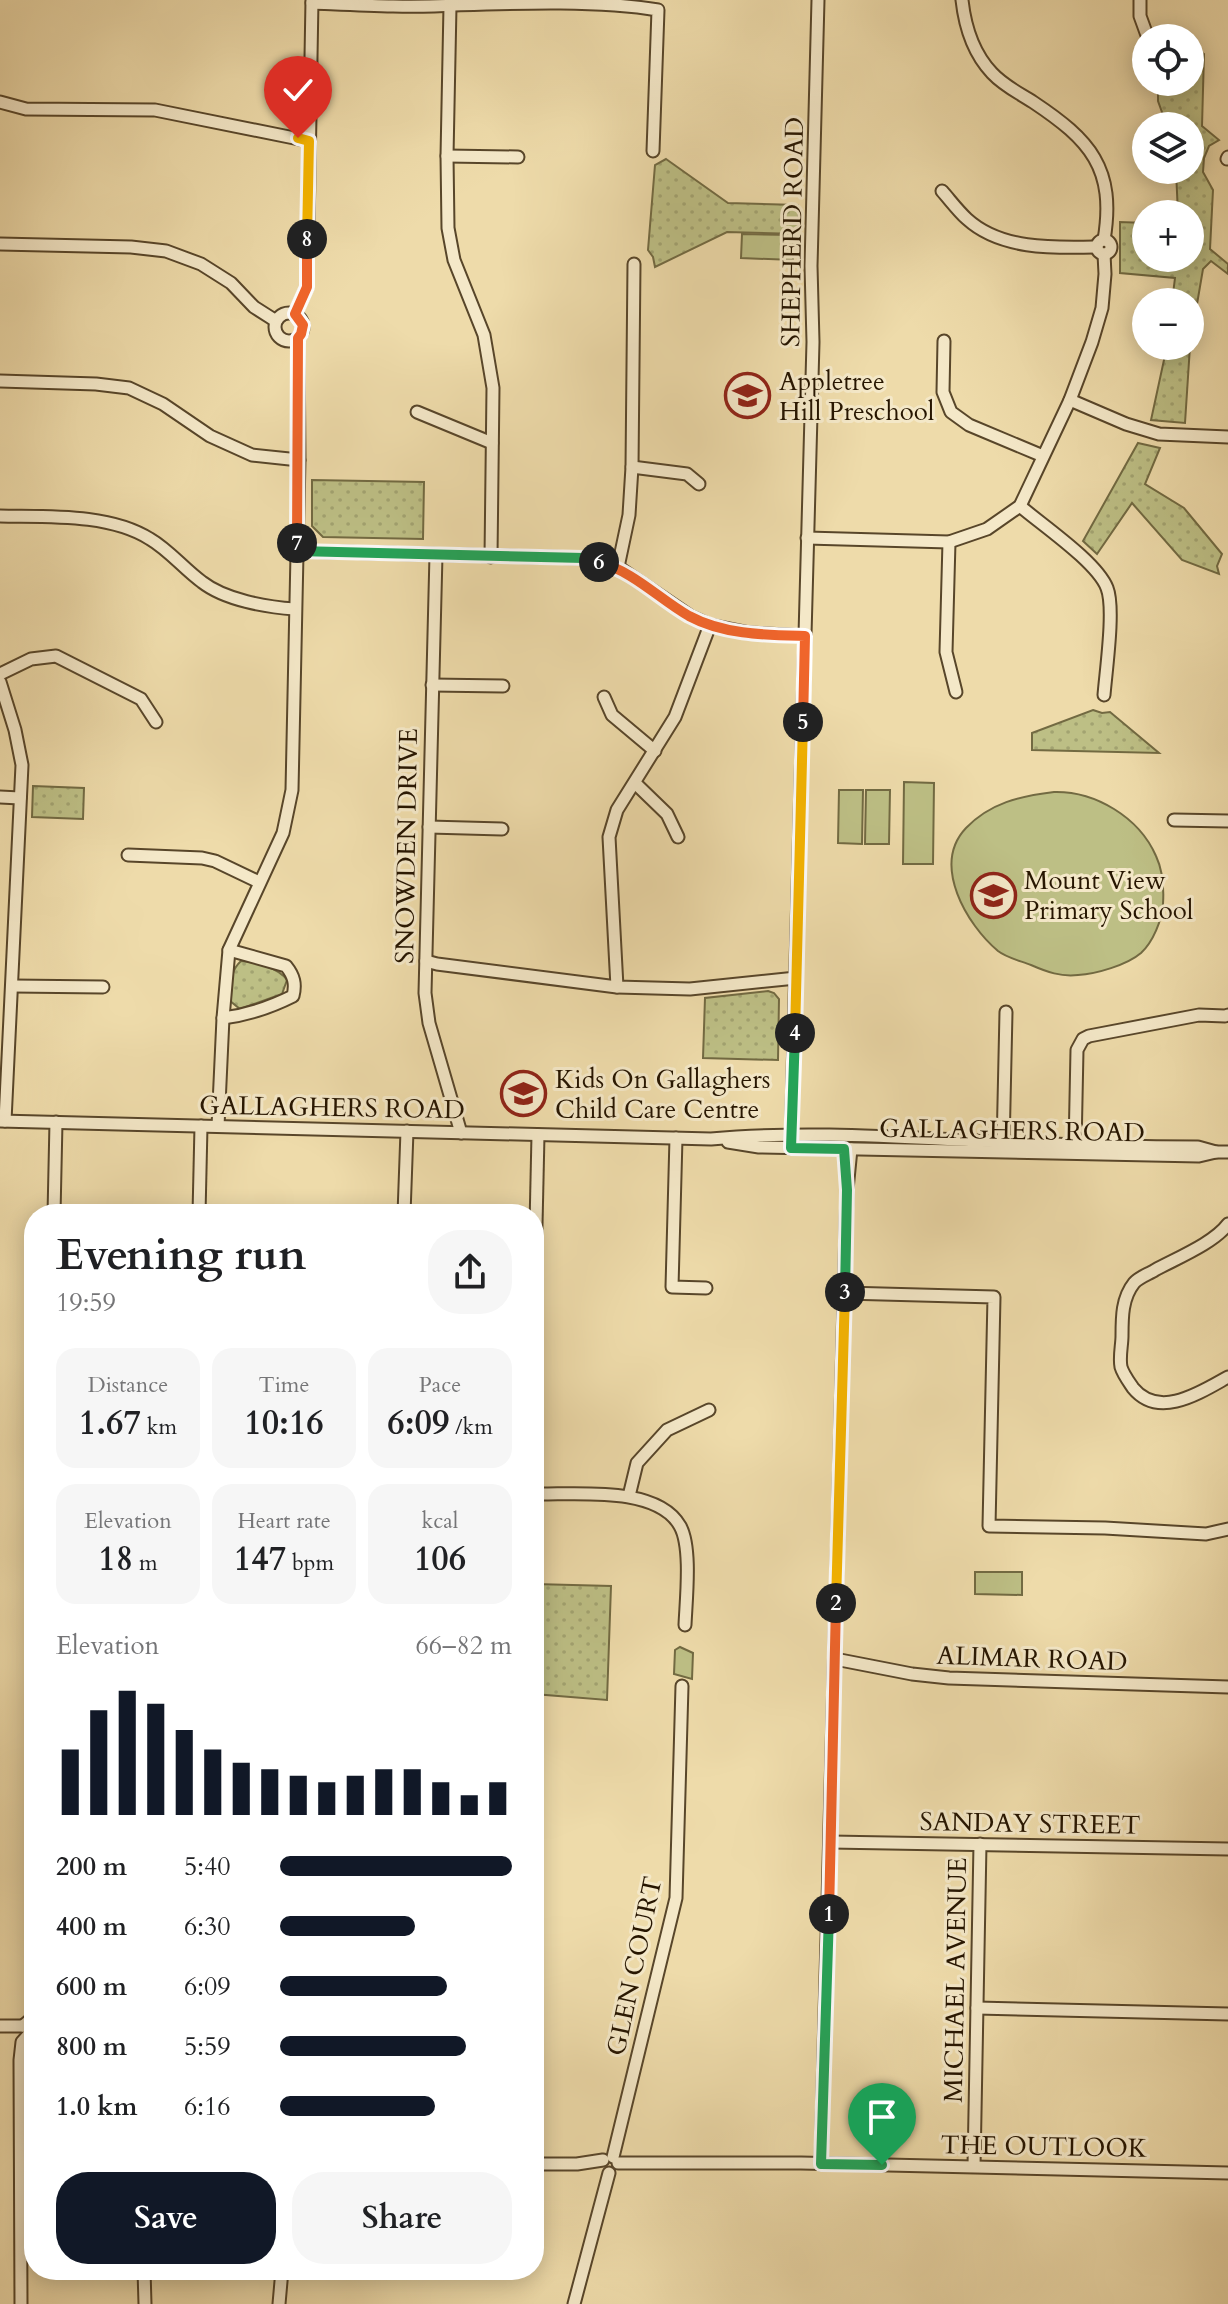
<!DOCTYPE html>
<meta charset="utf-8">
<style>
body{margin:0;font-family:Cardo,serif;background:#f6f6f6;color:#202124;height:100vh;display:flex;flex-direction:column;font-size:30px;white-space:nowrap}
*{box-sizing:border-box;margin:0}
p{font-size:26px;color:#757577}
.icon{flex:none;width:44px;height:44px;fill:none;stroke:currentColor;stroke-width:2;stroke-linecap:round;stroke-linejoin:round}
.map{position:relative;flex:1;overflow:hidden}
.details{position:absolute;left:24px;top:1204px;width:520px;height:1076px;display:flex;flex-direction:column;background:#fff;border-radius:32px;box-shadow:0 4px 20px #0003}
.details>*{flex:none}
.buttons{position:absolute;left:1132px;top:24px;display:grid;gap:16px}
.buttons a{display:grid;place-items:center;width:72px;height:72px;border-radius:50%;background:#fff;box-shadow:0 4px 20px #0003;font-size:40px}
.pin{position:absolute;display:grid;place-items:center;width:68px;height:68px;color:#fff;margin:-82px -34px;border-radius:50% 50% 50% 0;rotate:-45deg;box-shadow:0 0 8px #0007}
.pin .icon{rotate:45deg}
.km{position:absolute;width:40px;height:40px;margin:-20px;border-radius:50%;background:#222;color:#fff;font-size:22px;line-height:40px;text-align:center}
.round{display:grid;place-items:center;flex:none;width:84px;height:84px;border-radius:32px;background:#f6f6f6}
.headline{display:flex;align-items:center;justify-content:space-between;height:136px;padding:0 32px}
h1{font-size:44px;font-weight:800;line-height:60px}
.stats{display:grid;grid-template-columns:repeat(3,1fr);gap:12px;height:136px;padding:8px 32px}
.stats div{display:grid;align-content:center;border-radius:20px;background:#f6f6f6;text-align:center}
.stats b{font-size:34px;font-weight:800}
.stats small{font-size:22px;font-weight:400}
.stats p{font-size:22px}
.chart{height:224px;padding:16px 32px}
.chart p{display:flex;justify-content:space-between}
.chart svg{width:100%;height:144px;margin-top:8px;stroke:#111827;stroke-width:6}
.cta{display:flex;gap:16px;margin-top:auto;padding:16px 32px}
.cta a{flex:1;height:92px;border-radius:32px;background:#111827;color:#fff;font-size:32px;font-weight:800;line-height:92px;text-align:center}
.cta a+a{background:#f6f6f6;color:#202124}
ul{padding:0 32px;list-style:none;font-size:26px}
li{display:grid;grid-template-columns:128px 96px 1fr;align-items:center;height:60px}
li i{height:20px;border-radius:10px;background:#111827}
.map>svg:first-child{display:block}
.grass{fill:#bdbf85;stroke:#726a42;stroke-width:2}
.park{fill:url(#park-dots);stroke:#726a42;stroke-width:2}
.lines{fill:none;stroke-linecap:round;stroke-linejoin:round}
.minor-casing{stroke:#58462a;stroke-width:15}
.minor{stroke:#f4e8c8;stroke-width:11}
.split-1-casing{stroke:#fff;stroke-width:16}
.split-2-casing{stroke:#fff;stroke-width:16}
.split-3-casing{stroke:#fff;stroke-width:16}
.split-4-casing{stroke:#fff;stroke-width:16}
.split-5-casing{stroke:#fff;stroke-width:16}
.split-6-casing{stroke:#fff;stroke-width:16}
.split-7-casing{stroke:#fff;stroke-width:16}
.split-8-casing{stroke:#fff;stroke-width:16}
.split-9-casing{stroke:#fff;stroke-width:16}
.split-1{stroke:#22a559;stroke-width:10}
.split-2{stroke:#f0652b;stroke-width:10}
.split-3{stroke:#f5b400;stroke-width:10}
.split-4{stroke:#22a559;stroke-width:10}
.split-5{stroke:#f5b400;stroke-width:10}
.split-6{stroke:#f0652b;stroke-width:10}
.split-7{stroke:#22a559;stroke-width:10}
.split-8{stroke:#f0652b;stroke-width:10}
.split-9{stroke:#f5b400;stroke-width:10}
.labels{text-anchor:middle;stroke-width:6;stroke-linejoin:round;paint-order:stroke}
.street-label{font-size:26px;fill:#261500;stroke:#f4e8c8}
.poi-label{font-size:26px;fill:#261500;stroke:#f4e8c8;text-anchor:start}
</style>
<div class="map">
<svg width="1228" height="2304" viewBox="0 0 1228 2304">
<defs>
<pattern id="park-dots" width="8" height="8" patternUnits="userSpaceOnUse" patternTransform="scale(2)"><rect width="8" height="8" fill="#bdbf85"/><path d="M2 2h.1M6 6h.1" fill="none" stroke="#a2a371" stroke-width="1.8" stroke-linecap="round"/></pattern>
</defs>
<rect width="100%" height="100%" fill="#eedbaa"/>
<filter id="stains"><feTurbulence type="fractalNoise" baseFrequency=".0025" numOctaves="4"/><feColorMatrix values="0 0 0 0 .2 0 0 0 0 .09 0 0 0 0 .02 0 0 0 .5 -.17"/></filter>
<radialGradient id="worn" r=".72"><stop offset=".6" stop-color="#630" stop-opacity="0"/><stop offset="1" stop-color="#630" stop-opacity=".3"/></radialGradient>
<g class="grass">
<polygon points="742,234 793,235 793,260 741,258"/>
<polygon points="904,782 934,783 933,864 903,864"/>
<polygon points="839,790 863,790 862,844 838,843"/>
<polygon points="866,790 890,790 889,844 865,844"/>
<path d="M1054,792C1095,791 1139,817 1156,856C1163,871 1164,888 1163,904C1162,920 1153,942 1141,953C1127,965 1096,974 1078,975C1061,977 1047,972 1031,965C1021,961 1007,958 998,951C967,925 931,865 966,828C990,803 1020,796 1054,792Z"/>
<polygon points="975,1572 1022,1572 1022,1595 975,1594"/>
<polygon points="680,1647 693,1653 692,1679 674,1674 675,1650"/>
</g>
<g class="park">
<polygon points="1190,45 1204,54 1202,126 1219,140 1209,146 1204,158 1203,172 1213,190 1210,249 1228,264 1228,274 1211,261 1203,269 1190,345 1190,302 1172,302 1175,278 1120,273 1120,222 1146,223 1146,258 1190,258 1190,214 1178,214 1176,170 1190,170 1190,126 1167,126 1158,101 1158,82 1190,82"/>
<polygon points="666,159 728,203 798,205 798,234 727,232 655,267 653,257 648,250 655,165"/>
<polygon points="1167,346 1190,346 1185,423 1151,420"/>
<polygon points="1138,443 1160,448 1145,484 1184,508 1222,554 1217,566 1219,574 1182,560 1132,503 1097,554 1083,541"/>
<polygon points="312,480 424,482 423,539 323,537 312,526"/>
<polygon points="1093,710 1102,713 1110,712 1159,753 1032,750 1032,733"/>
<polygon points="33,786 84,788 83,819 32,817"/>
<path d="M241,961C255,962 279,968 287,980L282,994L240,1009L229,1000C231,985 229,972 241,961Z"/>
<polygon points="768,991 774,993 779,999 778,1060 703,1058 705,998"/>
<polygon points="534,1584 611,1586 607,1700 534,1694"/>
</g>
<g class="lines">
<defs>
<g id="minor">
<path d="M962,0C965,27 973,53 992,73C1004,86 1019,93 1033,102C1090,140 1116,168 1104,240"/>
<polyline points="1140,0 1140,16 1148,38"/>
<path d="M312,3C359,5 408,8 455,5C517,3 599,0 658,10L653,151"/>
<polyline points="450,6 447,156 448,228 454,260 484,335 493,388 491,557"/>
<polyline points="0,102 26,109 155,110 309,141"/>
<polyline points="447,156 518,157"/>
<polyline points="1227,159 1228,157"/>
<path d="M942,191C950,200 958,211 967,219C1001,250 1054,248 1097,247"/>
<circle cx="1104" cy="247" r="7"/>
<polyline points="0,244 131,247 166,251 201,264 231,283 254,307 276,321"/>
<circle cx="289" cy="327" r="14"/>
<polyline points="295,314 307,287 312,0"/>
<polyline points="944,341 943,392 951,412 969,425 1043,456"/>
<polyline points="0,381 96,384 129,388 163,404 210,436 252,455 299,460"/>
<polyline points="1070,400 1126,424 1159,434 1228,437"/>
<polyline points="417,412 492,443"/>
<polyline points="632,467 687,474 699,484"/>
<path d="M1020,506C1042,525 1097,562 1107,588C1115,608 1106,670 1104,695"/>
<path d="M0,516C46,517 109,513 150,539C169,550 184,569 202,582C225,600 266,607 295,609"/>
<polyline points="807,538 949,542 987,529 1020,506 1070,400 1092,342 1102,308 1105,274 1104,254"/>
<polyline points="949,542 946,652 956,692"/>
<polyline points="297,551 584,558 618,567 690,616 710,625 750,633 805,636"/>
<polyline points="436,555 425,993 429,1023 461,1133"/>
<polyline points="618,567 629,515 632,467 634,264"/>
<polyline points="0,674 31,659 56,656 141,699 156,722"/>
<polyline points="0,682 15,730 22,765 5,1121"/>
<polyline points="432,685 503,686"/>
<polyline points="604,697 612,715 655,751"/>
<polyline points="635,783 667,814 678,837"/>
<polyline points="0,797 20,798"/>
<polyline points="1174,820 1228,821"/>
<polyline points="429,827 502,829"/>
<polyline points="128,855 202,858 215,861 259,882"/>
<polyline points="426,961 437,964 617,987 690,989 796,978"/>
<polyline points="13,986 103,987"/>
<polyline points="617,987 609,837 617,810 675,717 710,625"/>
<path d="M223,1018C248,1015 271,1007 293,996C296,984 294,976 286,966L229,950"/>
<path d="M0,1121L711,1139C808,1130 906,1138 1003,1142C1068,1145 1133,1147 1198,1147L1216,1152"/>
<polyline points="218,1126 223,1018 229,950 283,833 292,790 299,460 298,338"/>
<polyline points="676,1138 672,1287 706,1288"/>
<polyline points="728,1142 759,1147 1199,1156 1216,1152 1228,1152"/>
<polyline points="791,1148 813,342 811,266 818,0"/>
<polyline points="1003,1148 1006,1012"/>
<polyline points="1075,1148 1077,1050 1083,1039 1089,1036 1199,1015 1225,1016 1228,1015"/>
<polyline points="54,1214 56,1122"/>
<polyline points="199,1214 201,1126"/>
<polyline points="404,1214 407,1131"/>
<path d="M1228,1224C1214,1243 1177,1258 1155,1270C1149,1274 1139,1277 1134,1283C1122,1298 1122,1317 1122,1336C1122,1345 1119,1357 1121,1367C1123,1374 1129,1382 1133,1388C1159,1420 1201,1392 1228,1377"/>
<polyline points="845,1293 994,1297 989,1526 1105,1528 1206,1534 1228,1529"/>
<polyline points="534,1315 538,1135"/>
<path d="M534,1494C574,1495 657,1485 680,1526C692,1547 686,1600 685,1625"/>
<polyline points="629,1496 637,1463 667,1430 709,1410"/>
<polyline points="835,1659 912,1674 949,1678 1228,1687"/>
<polyline points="831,1842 1228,1849"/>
<polyline points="977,2008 1228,2014"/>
<polyline points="0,2026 34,2026"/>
<polyline points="23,2026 30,2020 34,2012"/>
<polyline points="613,2157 676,1898 682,1686"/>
<polyline points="618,2163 801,2163 1228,2173"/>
<polyline points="534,2164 577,2164 603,2160"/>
<polyline points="821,2164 847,1190 851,1149"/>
<polyline points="974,2166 980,1844"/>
<polyline points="144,2270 145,2304"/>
<polyline points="21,2304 20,2060 22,2042 31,2032"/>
<polyline points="279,2304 282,2270"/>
<polyline points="574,2304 609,2173"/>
</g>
</defs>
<use href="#minor" class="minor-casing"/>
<use href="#minor" class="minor"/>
</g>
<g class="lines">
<defs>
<polyline id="split-1" points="829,1914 821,2164 882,2165"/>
<polyline id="split-2" points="829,1914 836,1603"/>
<polyline id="split-3" points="836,1603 845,1292"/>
<polyline id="split-4" points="795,1033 791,1148 844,1149 847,1190 845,1292"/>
<polyline id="split-5" points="795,1033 803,722"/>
<path id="split-6" d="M599,562C634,572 658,598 689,616C724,635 767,635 805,636L803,722"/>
<polyline id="split-7" points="297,543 297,551 584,558 599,562"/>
<polyline id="split-8" points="297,543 298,338 301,334 303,325 295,314 307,287 307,239"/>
<polyline id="split-9" points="298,138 309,141 307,239"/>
</defs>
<use href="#split-1" class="split-1-casing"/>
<use href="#split-2" class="split-2-casing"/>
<use href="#split-3" class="split-3-casing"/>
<use href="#split-4" class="split-4-casing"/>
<use href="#split-5" class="split-5-casing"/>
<use href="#split-6" class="split-6-casing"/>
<use href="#split-7" class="split-7-casing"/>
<use href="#split-8" class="split-8-casing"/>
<use href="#split-9" class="split-9-casing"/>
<use href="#split-1" class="split-1"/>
<use href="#split-2" class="split-2"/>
<use href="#split-3" class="split-3"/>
<use href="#split-4" class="split-4"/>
<use href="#split-5" class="split-5"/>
<use href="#split-6" class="split-6"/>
<use href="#split-7" class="split-7"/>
<use href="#split-8" class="split-8"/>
<use href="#split-9" class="split-9"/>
</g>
<defs>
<symbol id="school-ring" viewBox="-11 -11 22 22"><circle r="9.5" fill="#f4e8c8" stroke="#8f2418" stroke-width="1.5"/><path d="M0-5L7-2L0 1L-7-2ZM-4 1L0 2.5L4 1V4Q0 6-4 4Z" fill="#8f2418"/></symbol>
</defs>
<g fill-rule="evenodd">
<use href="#school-ring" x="722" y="370" width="51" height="51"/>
<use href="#school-ring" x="968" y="870" width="51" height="51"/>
<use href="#school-ring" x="498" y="1068" width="51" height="51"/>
</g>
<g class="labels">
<g class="street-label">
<text transform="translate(792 232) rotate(-89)" y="9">SHEPHERD ROAD</text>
<text transform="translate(406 846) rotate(-89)" y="9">SNOWDEN DRIVE</text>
<text transform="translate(332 1107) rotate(1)" y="9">GALLAGHERS ROAD</text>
<text transform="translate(1012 1130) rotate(1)" y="9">GALLAGHERS ROAD</text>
<text transform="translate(1032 1658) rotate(2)" y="9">ALIMAR ROAD</text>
<text transform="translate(1030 1823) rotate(1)" y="9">SANDAY STREET</text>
<text transform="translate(634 1966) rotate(-78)" y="9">GLEN COURT</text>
<text transform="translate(955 1980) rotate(-89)" y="9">MICHAEL AVENUE</text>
<text transform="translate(1044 2146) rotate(1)" y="9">THE OUTLOOK</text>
</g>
<g class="poi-label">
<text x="779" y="390">Appletree<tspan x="779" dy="30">Hill Preschool</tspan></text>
<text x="1024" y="889">Mount View<tspan x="1024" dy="30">Primary School</tspan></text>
<text x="555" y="1088">Kids On Gallaghers<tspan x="555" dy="30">Child Care Centre</tspan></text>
</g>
</g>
<rect width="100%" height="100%" filter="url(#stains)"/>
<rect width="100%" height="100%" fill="url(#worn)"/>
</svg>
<div class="buttons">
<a><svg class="icon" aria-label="locate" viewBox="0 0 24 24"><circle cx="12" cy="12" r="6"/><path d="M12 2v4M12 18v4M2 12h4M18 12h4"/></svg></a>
<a><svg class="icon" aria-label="layers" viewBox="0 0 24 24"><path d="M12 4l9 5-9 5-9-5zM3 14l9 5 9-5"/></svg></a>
<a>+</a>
<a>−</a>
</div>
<div class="pin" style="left:882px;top:2165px;background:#1e9e55"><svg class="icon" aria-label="arrive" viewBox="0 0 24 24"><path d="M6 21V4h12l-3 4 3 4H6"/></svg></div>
<div class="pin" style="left:298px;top:138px;background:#d93025"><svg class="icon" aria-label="check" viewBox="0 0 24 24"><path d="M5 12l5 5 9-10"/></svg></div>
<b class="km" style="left:829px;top:1914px">1</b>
<b class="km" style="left:836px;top:1603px">2</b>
<b class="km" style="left:845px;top:1292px">3</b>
<b class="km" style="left:795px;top:1033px">4</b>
<b class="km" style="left:803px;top:722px">5</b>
<b class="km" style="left:599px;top:562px">6</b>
<b class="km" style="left:297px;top:543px">7</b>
<b class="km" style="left:307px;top:239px">8</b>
<section class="details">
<div class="headline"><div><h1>Evening run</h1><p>19:59</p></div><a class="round"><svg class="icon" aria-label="share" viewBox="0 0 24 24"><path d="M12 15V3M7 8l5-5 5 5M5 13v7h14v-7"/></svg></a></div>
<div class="stats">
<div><p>Distance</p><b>1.67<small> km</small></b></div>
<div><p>Time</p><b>10:16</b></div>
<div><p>Pace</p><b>6:09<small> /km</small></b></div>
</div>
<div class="stats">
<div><p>Elevation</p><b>18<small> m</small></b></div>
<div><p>Heart rate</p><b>147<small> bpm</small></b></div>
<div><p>kcal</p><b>106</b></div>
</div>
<div class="chart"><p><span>Elevation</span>66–82 m</p>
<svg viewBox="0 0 160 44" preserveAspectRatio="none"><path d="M5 44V24M15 44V12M25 44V6M35 44V10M45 44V18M55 44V24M65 44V28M75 44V30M85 44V32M95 44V34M105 44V32M115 44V30M125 44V30M135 44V34M145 44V38M155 44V34"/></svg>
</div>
<ul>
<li><b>200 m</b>5:40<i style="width:100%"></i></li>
<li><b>400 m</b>6:30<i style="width:58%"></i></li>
<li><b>600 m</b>6:09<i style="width:72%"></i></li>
<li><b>800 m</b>5:59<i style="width:80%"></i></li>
<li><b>1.0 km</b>6:16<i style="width:67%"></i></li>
</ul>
<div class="cta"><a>Save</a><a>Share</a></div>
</section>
</div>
